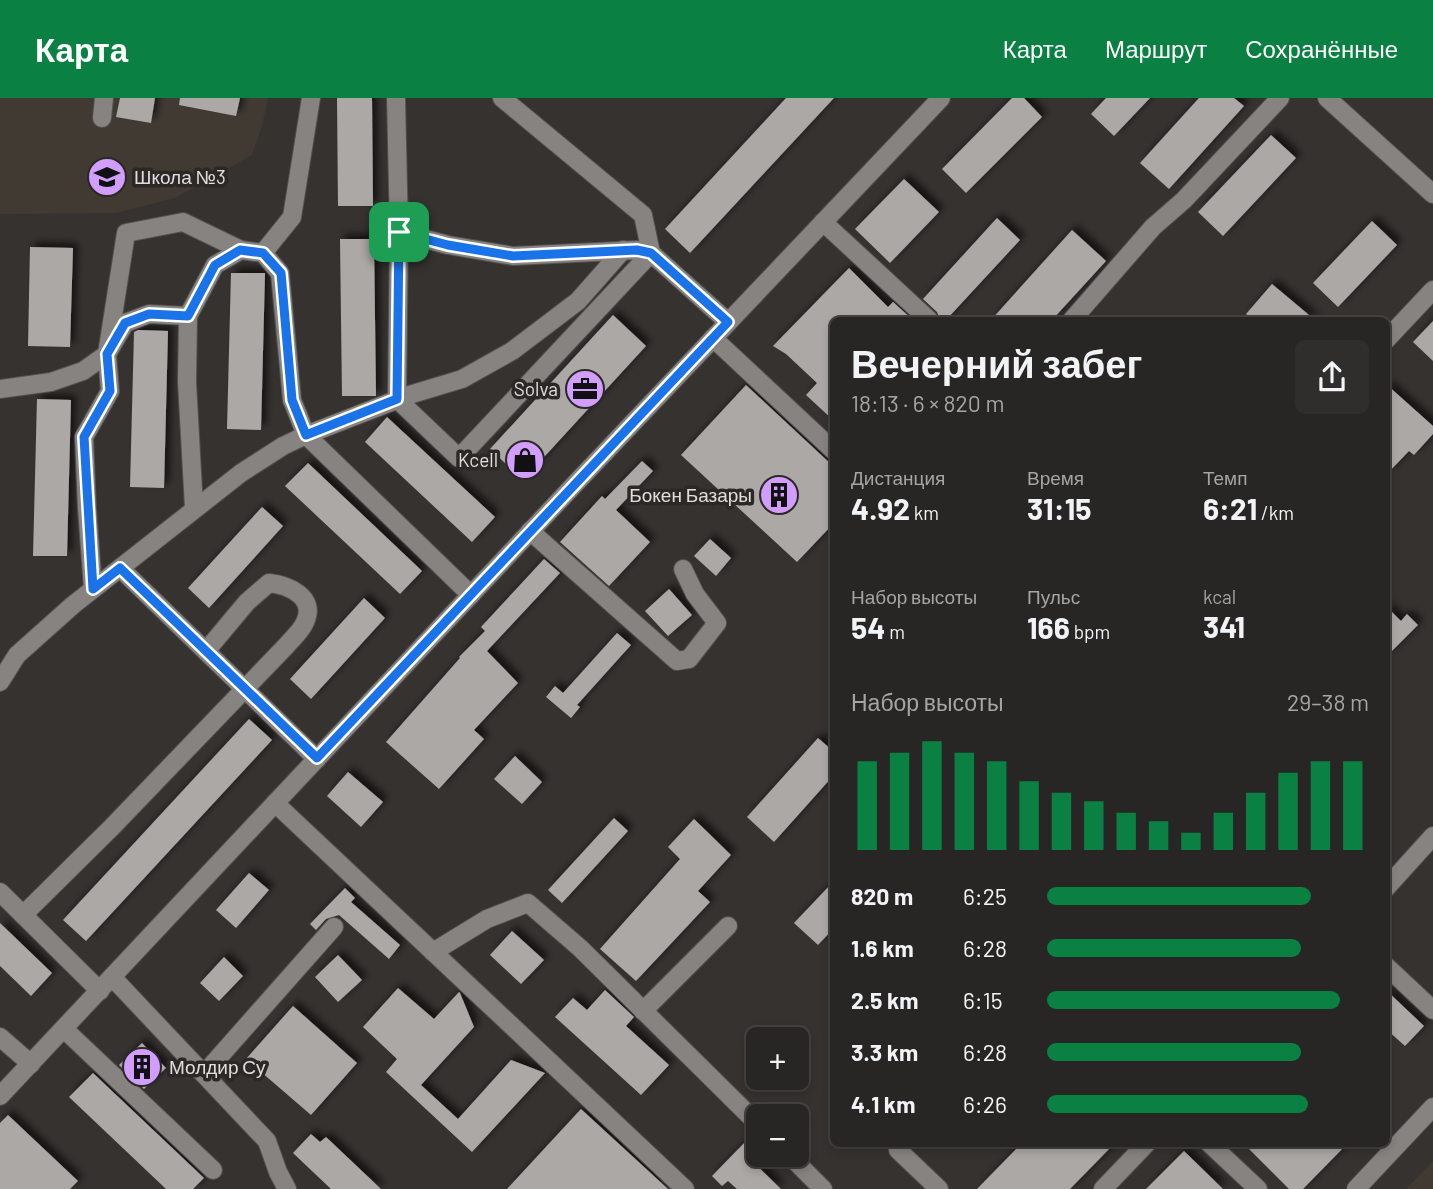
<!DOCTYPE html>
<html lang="ru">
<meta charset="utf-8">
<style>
body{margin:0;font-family:Barlow,sans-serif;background:#302e2c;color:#f1f3f6;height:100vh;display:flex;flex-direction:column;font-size:26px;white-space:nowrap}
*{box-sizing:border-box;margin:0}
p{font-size:23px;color:#a5a5a6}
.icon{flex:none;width:38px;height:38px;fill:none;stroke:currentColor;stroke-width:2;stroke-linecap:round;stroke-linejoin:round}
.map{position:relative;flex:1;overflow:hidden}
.side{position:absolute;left:830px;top:219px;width:560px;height:830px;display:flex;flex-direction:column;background:#282624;border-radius:10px;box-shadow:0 4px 10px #0003,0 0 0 2px #444341}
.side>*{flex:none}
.controls{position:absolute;left:746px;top:929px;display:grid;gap:14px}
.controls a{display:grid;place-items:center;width:63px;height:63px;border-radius:10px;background:#282624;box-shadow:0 4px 10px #0003,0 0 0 2px #444341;font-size:35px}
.pin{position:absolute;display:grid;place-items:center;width:60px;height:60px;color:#fff;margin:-30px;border-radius:14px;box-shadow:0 4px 10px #0006}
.round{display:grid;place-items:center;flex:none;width:74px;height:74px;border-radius:10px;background:#302e2c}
.summary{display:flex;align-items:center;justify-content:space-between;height:119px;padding:0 21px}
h1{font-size:38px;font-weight:700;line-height:52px}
.stats{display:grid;grid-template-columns:repeat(3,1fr);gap:10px;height:119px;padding:7px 21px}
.stats div{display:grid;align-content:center}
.stats b{font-size:30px;font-weight:700}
.stats small{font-size:19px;font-weight:400}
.stats p{font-size:19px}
.chart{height:196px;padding:14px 21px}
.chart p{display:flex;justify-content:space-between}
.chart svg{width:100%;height:126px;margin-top:7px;stroke:#0b8043;stroke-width:6}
ul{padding:0 21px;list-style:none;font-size:23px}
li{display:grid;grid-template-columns:112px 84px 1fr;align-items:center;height:52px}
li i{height:18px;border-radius:9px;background:#0b8043}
header{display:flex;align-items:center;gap:42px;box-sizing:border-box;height:98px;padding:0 35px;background:#0b8043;color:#fff}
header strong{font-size:33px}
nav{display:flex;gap:38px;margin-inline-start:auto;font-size:24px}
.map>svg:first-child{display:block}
.built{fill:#413a33}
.building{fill:#aca8a6;filter:url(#shadow)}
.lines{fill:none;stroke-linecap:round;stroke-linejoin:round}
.minor-casing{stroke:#53514f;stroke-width:20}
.minor{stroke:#868380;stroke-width:18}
.route-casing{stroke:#fff;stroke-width:14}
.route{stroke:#1a73e8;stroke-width:9}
.labels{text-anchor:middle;stroke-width:7;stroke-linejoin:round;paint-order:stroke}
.poi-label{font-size:19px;fill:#e0dedd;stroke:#2b2826;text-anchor:end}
</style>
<header>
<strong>Карта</strong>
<nav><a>Карта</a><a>Маршрут</a><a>Сохранённые</a></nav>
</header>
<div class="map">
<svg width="1433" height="1091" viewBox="0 0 1433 1091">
<defs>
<filter id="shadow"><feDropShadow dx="5" dy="-5" stdDeviation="3.5" flood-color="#0009"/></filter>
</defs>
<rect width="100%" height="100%" fill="#353230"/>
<g class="built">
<polygon points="0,0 268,0 262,28 252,57 175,100 116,115 0,116"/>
<polygon points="1433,1063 1433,1091 1406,1091"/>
</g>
<g class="building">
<polygon points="120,0 155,0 151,25 116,19"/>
<polygon points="180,0 240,0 236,18 179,7"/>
<polygon points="337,0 372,0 373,108 338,108"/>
<polygon points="786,0 834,0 690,155 665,131"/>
<polygon points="1012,0 1024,0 1042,19 966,95 942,71"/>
<polygon points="1106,0 1150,0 1114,38 1091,16"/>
<polygon points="1199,0 1234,0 1244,8 1169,91 1140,65"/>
<polygon points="1271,37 1296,60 1223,138 1198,114"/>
<polygon points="904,81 939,114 890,165 855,131"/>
<polygon points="997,120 1020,142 946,222 940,222 937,214 923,201"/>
<polygon points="1372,123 1397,147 1338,209 1313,185"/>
<polygon points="1072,132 1106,163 1052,222 991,222"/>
<polygon points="340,141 374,141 376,298 342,298"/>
<polygon points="30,149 73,150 70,249 28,248"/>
<polygon points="849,170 888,209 893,204 913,222 833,222 833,322 806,297 817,285 786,256 773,248"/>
<polygon points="231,175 265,175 261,332 227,331"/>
<polygon points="1272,186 1315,222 1254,222 1246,216"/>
<polygon points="613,217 646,248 523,382 490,351"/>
<polygon points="1433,223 1433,263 1413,244"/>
<polygon points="138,232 168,233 164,390 130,389 134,234"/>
<polygon points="1386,286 1433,328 1433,336 1414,357 1409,353 1386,377"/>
<polygon points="746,287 833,368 833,426 797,464 681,357"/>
<polygon points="37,301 71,302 67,458 33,458"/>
<polygon points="387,319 495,419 472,444 365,344"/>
<polygon points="642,363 653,373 616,412 650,444 609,488 560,444 602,398 605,401"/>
<polygon points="308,365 422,473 400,496 285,388"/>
<polygon points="262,409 283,428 209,510 188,490"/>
<polygon points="710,441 731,460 716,478 694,458"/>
<polygon points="544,461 560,475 487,553 518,585 474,632 484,641 439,691 386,644 460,560 459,559 485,533 481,529"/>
<polygon points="669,491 692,517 668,538 645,513"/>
<polygon points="364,500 385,520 311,601 290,581"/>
<polygon points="1386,508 1401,523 1407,516 1418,527 1386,559"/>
<polygon points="617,535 631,547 577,607 580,609 571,620 546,599 555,588 563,595"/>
<polygon points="249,621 272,642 86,843 63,822"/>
<polygon points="818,640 833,653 833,678 774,744 747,719"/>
<polygon points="515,658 542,684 522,706 494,681"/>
<polygon points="348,674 383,704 361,729 327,698"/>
<polygon points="614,720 628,733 562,805 548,792"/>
<polygon points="694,721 731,757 698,793 710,804 636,883 600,851 680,761 668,749"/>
<polygon points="249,775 269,792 236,830 216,812"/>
<polygon points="833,784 833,831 818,847 794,825"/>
<polygon points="345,790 355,800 351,804 400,847 389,861 339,817 326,821 316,832 310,826"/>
<polygon points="0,825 52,875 31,898 0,868"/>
<polygon points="512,833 544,862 521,886 490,857"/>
<polygon points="338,857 362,882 338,904 315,879"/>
<polygon points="224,859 243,878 219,903 200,885"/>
<polygon points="398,890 434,921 459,894 460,895 474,929 421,987 458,1021 511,962 545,975 472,1054 386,974 397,961 363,929"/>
<polygon points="605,892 634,919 626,928 669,967 641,997 555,919 573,900 587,912"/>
<polygon points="1386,892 1424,928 1405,948 1386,931"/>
<polygon points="293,908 357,965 311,1017 246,961"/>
<polygon points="142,945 166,970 144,991 119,967"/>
<polygon points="93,975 204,1080 193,1091 166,1091 69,999"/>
<polygon points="581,1011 668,1091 507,1091"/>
<polygon points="8,1017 78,1083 70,1091 0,1091 0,1025"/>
<polygon points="311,1036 320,1044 326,1039 381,1091 331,1091 293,1055"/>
<polygon points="750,1039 758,1046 758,1051 749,1060 781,1091 737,1091 728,1083 722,1088 712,1078"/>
<polygon points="1022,1045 1115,1045 1070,1091 977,1091"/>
<polygon points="1243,1045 1348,1045 1303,1091 1289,1091"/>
<polygon points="1184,1053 1223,1091 1146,1091"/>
</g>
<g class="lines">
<defs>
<g id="minor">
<polyline points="396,0 399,134 397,301 459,360 651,155 643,117 502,0"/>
<polyline points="1327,0 1433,96"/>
<polyline points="102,20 104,0"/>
<polyline points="823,124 929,222"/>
<polyline points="399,134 448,147 513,158 637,152 651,155 728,224"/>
<polyline points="263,155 292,119 311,0"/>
<polyline points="1072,222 1153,129 1184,102 1280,0"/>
<polyline points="713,240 833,352"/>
<polyline points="1386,242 1433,192"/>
<polyline points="0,291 51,284 83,273 107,256 125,225 149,216 188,218"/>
<polyline points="194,410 187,284 188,218 215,167 241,152 263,155 280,175 292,302 306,337 471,497"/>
<polyline points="530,433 677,563 689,561 717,525 695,496 683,471"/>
<polyline points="120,470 317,661"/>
<polyline points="93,491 87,410 84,339 110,293 107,256 126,135 183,124 241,152"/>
<polyline points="0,584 17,557 73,507 241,375 283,348 306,337 409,297 462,281 512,253 578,203 623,152"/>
<polyline points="275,705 685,1091"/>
<polyline points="1386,790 1433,738"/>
<polyline points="0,794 100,893"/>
<path d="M23,817L112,729L287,547C293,540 302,532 305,524C317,499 288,487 269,485L247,504L206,553"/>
<polyline points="433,854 487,821 528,805 580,850 758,1026"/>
<polyline points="1386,868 1433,912"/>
<polyline points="112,879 267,1043 278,1074 287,1091"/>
<polyline points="643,913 728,828"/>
<polyline points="64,931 213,1072"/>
<polyline points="0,939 31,966"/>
<polyline points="204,976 334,829"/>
<polyline points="0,998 573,388 941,0"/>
<polyline points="1209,1045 1258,1091"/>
<polyline points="898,1052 939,1091"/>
<polyline points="789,1057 823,1091"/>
<polyline points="1103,1091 1147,1045"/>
<polyline points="1356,1091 1433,1009"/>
</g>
</defs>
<use href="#minor" class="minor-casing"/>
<use href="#minor" class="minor"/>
</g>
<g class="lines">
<defs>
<polygon id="route" points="399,134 448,147 513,158 637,152 651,155 728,224 317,660 120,470 93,491 84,339 110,293 107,256 125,225 149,216 188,218 215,167 240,152 263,155 281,175 292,302 306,337 397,301"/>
</defs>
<use href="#route" class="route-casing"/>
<use href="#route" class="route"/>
</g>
<defs>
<symbol id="school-disc" viewBox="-11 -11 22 22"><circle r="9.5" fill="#d19dfe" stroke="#2b2826"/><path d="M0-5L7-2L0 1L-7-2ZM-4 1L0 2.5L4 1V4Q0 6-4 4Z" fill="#111"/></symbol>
<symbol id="office-disc" viewBox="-11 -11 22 22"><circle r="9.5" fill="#d19dfe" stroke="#2b2826"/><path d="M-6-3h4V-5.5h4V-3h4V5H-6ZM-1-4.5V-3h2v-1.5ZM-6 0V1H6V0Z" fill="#111"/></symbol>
<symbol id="shop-disc" viewBox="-11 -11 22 22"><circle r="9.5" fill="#d19dfe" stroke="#2b2826"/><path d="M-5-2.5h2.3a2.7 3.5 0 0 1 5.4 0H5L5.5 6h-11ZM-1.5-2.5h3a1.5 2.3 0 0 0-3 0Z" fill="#111"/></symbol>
<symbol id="building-disc" viewBox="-11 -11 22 22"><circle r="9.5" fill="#d19dfe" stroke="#2b2826"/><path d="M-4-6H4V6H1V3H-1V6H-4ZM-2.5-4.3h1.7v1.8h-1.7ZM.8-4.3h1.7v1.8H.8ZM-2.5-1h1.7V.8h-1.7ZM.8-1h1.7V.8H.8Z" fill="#111"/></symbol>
</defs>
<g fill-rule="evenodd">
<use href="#school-disc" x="85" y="57" width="44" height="44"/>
<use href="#office-disc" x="563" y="269" width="44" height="44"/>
<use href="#shop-disc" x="503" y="340" width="44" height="44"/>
<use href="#building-disc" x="757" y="375" width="44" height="44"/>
<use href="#building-disc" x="120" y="947" width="44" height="44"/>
</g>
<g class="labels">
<g class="poi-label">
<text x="134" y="86" text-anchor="start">Школа №3</text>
<text x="558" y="298">Solva</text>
<text x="498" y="369">Kcell</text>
<text x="752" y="404">Бокен Базары</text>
<text x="169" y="976" text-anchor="start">Молдир Су</text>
</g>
</g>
</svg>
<div class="controls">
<a>+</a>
<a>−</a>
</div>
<div class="pin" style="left:399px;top:134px;background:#1e9e55"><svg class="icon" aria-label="arrive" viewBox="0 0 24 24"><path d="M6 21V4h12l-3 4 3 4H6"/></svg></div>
<section class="side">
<div class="summary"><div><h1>Вечерний забег</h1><p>18:13 · 6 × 820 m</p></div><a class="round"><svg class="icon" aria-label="share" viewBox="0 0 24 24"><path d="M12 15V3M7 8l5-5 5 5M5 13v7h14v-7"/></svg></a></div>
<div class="stats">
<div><p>Дистанция</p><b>4.92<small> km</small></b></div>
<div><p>Время</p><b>31:15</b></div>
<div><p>Темп</p><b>6:21<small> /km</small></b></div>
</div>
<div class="stats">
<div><p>Набор высоты</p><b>54<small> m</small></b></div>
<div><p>Пульс</p><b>166<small> bpm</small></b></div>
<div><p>kcal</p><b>341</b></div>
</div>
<div class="chart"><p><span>Набор высоты</span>29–38 m</p>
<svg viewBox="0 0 160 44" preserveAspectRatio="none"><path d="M5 44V13M15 44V10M25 44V6M35 44V10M45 44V13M55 44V20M65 44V24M75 44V27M85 44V31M95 44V34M105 44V38M115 44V31M125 44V24M135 44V17M145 44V13M155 44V13"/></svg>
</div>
<ul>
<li><b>820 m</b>6:25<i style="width:82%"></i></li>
<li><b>1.6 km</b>6:28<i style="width:79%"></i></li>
<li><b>2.5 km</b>6:15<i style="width:91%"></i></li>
<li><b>3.3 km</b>6:28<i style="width:79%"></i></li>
<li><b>4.1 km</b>6:26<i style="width:81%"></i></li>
</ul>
</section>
</div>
